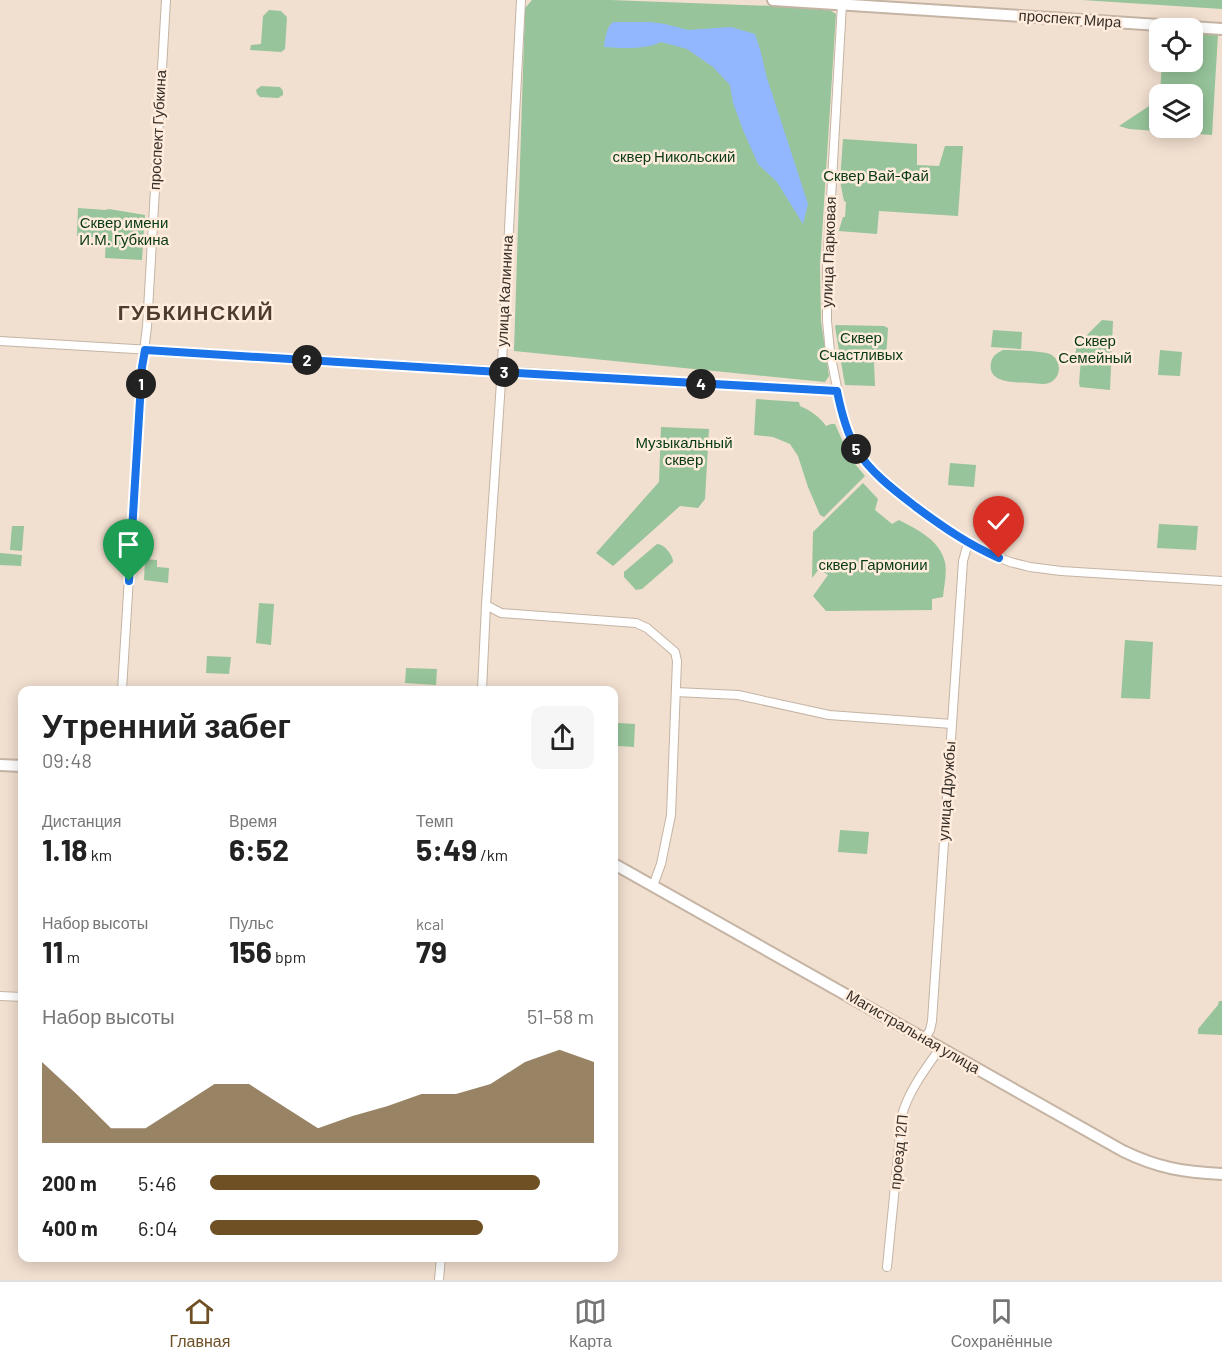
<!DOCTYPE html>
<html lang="ru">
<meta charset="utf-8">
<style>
body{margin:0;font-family:Barlow,sans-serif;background:#f6f6f6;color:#222;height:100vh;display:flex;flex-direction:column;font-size:22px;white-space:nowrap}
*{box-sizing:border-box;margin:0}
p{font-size:20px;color:#767676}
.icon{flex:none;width:33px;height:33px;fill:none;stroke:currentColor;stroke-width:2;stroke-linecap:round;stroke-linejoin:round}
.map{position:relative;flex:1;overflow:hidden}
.sheet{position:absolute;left:18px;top:686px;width:600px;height:576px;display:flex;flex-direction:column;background:#fff;border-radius:12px;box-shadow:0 3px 15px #0003}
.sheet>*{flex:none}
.buttons{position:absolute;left:1149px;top:18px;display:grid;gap:12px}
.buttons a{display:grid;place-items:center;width:54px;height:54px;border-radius:12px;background:#fff;box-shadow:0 3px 15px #0003;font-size:30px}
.pin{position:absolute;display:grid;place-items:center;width:51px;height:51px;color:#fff;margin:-62px -26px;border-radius:50% 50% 50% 0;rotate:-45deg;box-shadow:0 0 6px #0007}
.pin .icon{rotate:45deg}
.km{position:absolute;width:30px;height:30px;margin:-15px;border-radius:50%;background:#222;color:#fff;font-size:16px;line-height:30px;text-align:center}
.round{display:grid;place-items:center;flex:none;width:63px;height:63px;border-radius:12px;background:#f6f6f6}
.summary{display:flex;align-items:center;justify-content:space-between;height:102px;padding:0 24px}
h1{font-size:33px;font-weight:700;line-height:45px}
.figures{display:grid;grid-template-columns:repeat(3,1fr);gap:9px;height:102px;padding:6px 24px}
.figures div{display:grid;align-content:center}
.figures b{font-size:30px;font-weight:700}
.figures small{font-size:16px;font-weight:400}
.figures p{font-size:16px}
.chart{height:168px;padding:12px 24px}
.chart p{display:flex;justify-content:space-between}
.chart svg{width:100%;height:108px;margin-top:6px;fill:#6e5024;opacity:.7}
ul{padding:0 24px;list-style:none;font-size:20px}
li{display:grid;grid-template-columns:96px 72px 1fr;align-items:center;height:45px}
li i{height:15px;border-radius:8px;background:#6e5024}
.tabs{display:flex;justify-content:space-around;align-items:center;height:84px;border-top:2px solid #e0e0e0;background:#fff;font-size:16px;color:#767676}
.tabs a{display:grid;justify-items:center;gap:3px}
.tabs .active{color:#6e5024}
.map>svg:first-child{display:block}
.green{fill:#97c49a}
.water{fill:#93b7fe}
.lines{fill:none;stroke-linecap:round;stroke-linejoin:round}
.street-casing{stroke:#c5b4a4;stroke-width:10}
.secondary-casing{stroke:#c5b4a4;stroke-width:14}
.street{stroke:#fff;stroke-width:8}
.secondary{stroke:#fff;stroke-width:10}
.route-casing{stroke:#fff;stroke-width:12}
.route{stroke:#1a73e8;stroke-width:8}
.labels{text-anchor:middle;stroke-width:5;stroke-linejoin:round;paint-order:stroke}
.street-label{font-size:15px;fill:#362f29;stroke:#ffecdc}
.park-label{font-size:15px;fill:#073912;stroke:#ffecdc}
.district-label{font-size:21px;font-weight:bold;letter-spacing:1.5px;fill:#4c3d30;stroke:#ffecdc}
</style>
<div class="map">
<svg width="1222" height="1280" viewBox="0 0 1222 1280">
<rect width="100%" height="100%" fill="#f1dfcf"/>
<g class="green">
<polygon points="532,0 610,0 827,8 836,14 820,266 821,321 829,376 825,382 514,351 525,8"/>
<polygon points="1082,0 1222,0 1222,9"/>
<polygon points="269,10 281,11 287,17 285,49 281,52 250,50 251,45 261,44 263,16"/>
<polygon points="1193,31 1218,34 1212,135 1129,129 1119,126 1155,102 1160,95 1160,128 1192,128 1192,94 1160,94 1162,62 1192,62"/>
<polygon points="261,86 280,87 283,91 283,95 278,98 260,97 257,94 256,90"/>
<polygon points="843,139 917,144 917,165 939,166 945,146 963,146 958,216 879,211 877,234 839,231 839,230 843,217 845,217 846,202 844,201 840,181"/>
<polygon points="78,208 105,210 109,209 145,215 142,260 105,258 106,238 77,236"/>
<polygon points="1102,320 1113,321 1110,390 1080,387 1079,383 1081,359 1075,355 1077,345"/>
<polygon points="836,325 884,326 888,328 886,359 874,363 875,386 845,385 835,327"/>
<polygon points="993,330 1022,332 1021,349 991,347"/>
<path d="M1003,350C1013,350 1041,351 1050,354C1062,360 1062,378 1049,383C1043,385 1036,383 1030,383C1017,382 987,384 991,363C992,356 997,353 1003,350Z"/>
<polygon points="1160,350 1182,352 1180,376 1158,375"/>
<path d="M756,399L799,402L800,406C810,410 820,417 826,426L831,424H835L850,458L865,476L824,517L820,515L808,487L798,456L790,444L773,437L754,435Z"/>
<polygon points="661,427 709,429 705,499 698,508 680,506 613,566 596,553 659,482"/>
<polygon points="950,463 976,465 974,487 948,485"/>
<path d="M863,483L878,499L875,510L892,524L899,520C916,529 938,539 944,559C948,570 944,585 943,597L932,599V610L826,611L813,596L828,575L819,569L812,578L813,532Z"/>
<polygon points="1159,524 1198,526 1196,550 1157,548"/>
<polygon points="12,526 24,526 22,551 10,550"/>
<path d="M657,544C664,544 673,555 673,562L642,589L636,590L624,577V572Z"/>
<polygon points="0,553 22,555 21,566 0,565"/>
<polygon points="145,559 157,560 157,567 169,568 168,583 144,580"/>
<polygon points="259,603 274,604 271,645 256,643"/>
<polygon points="1125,640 1153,642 1150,699 1121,698"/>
<polygon points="207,656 231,657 229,674 206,673"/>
<polygon points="406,668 437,669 436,685 405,683"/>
<polygon points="618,723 635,724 634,747 618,746"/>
<polygon points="840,830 869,832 867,854 838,852"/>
<polygon points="1219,1001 1222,1001 1222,1035 1198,1034 1198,1029 1218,1005"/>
</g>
<path class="water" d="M613,22H650L665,24L688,30L731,27L755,34L760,49L767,78L808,204L803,224L777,182L758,164L743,130L733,103L730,85L713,67L687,49L661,42C645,50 622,48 604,47C605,39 606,28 613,22Z"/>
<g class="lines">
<defs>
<g id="street">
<polyline points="842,4 827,269 827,321 830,352 842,413 851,439 862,457 874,471 888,485 952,533 981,550 1010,562 1030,567 1061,571 1222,581"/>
<polyline points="0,341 837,391"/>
<polyline points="486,605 501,613 636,623 647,628 675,652 677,661 671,815 661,864 653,886"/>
<polyline points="122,690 142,367 147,327 166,0"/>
<polyline points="482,690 486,605 501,382 521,0"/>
<polyline points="676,692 738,695 829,715 952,724"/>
<polyline points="0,996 22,997"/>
<polyline points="925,1038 930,1030 932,1021 963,561 968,543"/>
<path d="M887,1267L902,1115C909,1090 926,1068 941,1047"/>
<polyline points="439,1280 441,1257"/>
</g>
<g id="secondary">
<polyline points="773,0 1222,29"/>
<polyline points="0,765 22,766"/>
<path d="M614,864L1123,1151C1158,1168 1183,1172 1222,1174"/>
</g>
</defs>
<use href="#street" class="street-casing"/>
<use href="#secondary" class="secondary-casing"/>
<use href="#street" class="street"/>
<use href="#secondary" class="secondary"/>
</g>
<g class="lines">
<defs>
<path id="route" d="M129,581L142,367L145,350L483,371L837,391C841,411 846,431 856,449C871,473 894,490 916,507C943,527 969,545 999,558"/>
</defs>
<use href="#route" class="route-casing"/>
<use href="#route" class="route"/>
</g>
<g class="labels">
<g class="street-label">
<text transform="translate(1070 19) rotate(4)" y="5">проспект Мира</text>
<text transform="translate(158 130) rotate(-87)" y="5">проспект Губкина</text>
<text transform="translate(829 252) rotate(-88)" y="5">улица Парковая</text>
<text transform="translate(505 291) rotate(-87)" y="5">улица Калинина</text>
<text transform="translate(947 791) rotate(-86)" y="5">улица Дружбы</text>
<text transform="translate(913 1032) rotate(30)" y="5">Магистральная улица</text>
<text transform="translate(899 1152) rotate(-84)" y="5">проезд 12П</text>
</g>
<g class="park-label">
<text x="674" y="162">сквер Никольский</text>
<text x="876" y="181">Сквер Вай-Фай</text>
<text x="124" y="228">Сквер имени<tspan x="124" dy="17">И.М. Губкина</tspan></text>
<text x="861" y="343">Сквер<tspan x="861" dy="17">Счастливых</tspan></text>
<text x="1095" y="346">Сквер<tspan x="1095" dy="17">Семейный</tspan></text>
<text x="684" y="448">Музыкальный<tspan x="684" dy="17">сквер</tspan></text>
<text x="873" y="570">сквер Гармонии</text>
</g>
<g class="district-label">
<text x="196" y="320">ГУБКИНСКИЙ</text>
</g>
</g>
</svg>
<div class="buttons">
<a><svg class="icon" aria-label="locate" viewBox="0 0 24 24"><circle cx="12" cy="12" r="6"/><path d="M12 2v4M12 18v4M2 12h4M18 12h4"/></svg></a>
<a><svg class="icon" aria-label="layers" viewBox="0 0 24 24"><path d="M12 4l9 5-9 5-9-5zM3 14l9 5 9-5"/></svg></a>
</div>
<div class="pin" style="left:129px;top:581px;background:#1e9e55"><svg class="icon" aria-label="arrive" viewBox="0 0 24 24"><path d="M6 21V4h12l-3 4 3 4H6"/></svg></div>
<div class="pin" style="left:999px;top:558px;background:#d93025"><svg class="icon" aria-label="check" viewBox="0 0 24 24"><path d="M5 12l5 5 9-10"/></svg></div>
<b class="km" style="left:141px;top:384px">1</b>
<b class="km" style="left:307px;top:360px">2</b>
<b class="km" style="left:504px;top:372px">3</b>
<b class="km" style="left:701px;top:384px">4</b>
<b class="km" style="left:856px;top:449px">5</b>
<section class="sheet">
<div class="summary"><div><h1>Утренний забег</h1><p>09:48</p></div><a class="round"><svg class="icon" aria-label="share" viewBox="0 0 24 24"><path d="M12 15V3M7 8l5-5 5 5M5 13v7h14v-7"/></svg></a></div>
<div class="figures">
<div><p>Дистанция</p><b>1.18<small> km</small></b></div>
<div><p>Время</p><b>6:52</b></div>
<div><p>Темп</p><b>5:49<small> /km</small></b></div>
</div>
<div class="figures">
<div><p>Набор высоты</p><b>11<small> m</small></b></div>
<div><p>Пульс</p><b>156<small> bpm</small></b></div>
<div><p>kcal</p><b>79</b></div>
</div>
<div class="chart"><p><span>Набор высоты</span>51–58 m</p>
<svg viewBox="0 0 160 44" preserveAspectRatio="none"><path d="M0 44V11L10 24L20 38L30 38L40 29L50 20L60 20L70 29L80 38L90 33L100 29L110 24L120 24L130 20L140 11L150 6L160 11V44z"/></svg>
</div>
<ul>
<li><b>200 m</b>5:46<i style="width:86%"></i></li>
<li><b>400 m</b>6:04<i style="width:71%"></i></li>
</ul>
</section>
</div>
<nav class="tabs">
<a class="active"><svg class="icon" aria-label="home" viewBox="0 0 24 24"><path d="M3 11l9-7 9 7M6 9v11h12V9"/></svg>Главная</a>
<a><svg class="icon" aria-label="map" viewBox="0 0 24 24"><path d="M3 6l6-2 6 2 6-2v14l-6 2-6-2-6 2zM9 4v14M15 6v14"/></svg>Карта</a>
<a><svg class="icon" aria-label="saved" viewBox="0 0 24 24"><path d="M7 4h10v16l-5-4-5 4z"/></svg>Сохранённые</a>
</nav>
